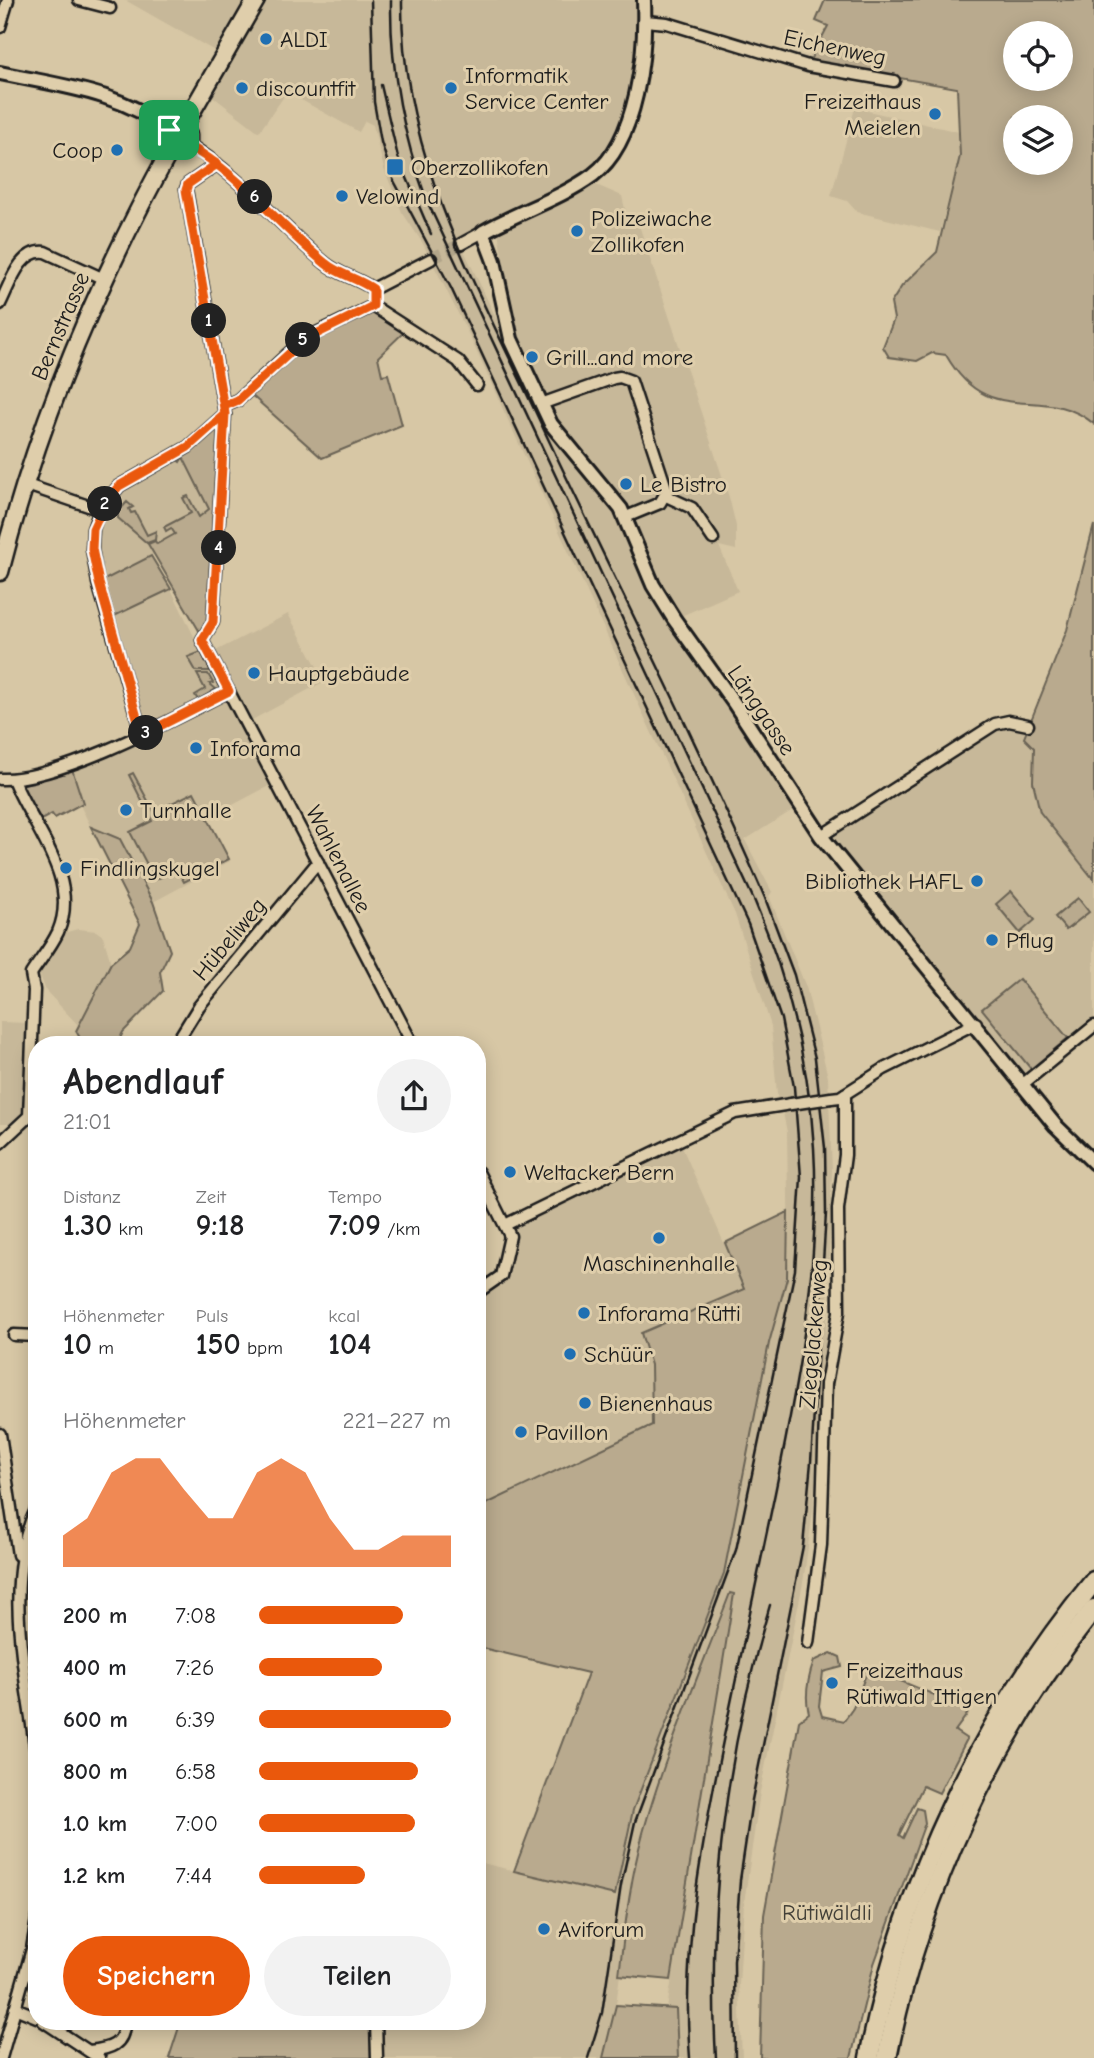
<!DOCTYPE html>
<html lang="de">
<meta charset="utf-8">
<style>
body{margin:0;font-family:"Comic Neue",sans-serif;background:#f2f2f2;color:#202124;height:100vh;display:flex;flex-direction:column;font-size:26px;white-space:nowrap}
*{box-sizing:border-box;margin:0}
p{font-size:23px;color:#757577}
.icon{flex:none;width:38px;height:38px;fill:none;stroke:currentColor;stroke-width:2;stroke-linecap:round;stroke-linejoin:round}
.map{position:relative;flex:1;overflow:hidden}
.details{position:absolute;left:28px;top:1036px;width:458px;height:994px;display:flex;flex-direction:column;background:#fff;border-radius:28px;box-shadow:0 4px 18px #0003}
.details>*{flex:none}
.buttons{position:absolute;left:1003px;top:21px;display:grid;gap:14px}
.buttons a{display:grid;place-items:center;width:70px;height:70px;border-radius:50%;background:#fff;box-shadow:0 4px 18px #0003;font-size:35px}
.pin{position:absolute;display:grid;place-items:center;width:60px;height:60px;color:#fff;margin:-30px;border-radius:14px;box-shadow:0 4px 10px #0006}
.km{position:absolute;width:35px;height:35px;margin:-18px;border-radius:50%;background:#222;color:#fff;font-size:19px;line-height:35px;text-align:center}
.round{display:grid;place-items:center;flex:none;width:74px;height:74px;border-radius:37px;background:#f2f2f2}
.headline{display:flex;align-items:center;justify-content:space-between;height:119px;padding:0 35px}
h1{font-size:38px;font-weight:700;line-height:52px}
.stats{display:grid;grid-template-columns:repeat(3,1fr);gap:10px;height:119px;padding:7px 35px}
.stats div{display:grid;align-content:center}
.stats b{font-size:30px;font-weight:700}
.stats small{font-size:19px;font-weight:400}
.stats p{font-size:19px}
.chart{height:196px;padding:14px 35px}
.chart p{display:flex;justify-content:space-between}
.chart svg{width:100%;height:126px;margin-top:7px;fill:#ea580c;opacity:.7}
.button{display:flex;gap:14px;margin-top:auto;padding:14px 35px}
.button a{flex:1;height:80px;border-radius:42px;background:#ea580c;color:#fff;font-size:28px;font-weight:700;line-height:80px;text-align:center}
.button a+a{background:#f2f2f2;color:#202124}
ul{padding:0 35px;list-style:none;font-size:23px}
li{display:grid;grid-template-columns:112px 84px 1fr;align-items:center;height:52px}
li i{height:18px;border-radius:9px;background:#ea580c}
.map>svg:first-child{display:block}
.built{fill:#c7b899}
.green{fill:#b9aa8e;stroke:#6a6355;stroke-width:2;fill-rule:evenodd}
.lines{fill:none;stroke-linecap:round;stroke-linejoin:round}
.tertiary-tunnel{stroke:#b2a58a;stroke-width:12;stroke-dasharray:12 6;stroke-linecap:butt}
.minor-casing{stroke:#1c1c1c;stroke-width:15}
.tertiary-casing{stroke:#1c1c1c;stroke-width:18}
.primary-casing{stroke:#1c1c1c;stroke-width:21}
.motorway-casing{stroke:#1c1c1c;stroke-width:23}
.minor{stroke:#dfceab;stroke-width:10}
.tertiary{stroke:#dfceab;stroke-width:12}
.primary{stroke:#dfceab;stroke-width:16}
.motorway{stroke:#dfceab;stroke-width:18}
.rail{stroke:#1c1c1c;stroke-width:2.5}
.minor-bridge-casing{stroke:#1c1c1c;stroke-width:15;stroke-linecap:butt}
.minor-bridge{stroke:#dfceab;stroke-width:10}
.route-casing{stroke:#fff;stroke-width:14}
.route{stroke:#ea580c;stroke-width:9}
.poi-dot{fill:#1f6fb2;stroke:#dfceab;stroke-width:2.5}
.labels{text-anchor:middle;stroke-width:6;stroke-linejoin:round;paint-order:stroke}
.poi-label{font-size:23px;fill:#1c1c1c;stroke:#dfceab;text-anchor:start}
.street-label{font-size:23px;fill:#1c1c1c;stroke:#dfceab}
.park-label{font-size:23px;fill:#434038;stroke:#dfceab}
</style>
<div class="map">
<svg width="1094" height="2058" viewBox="0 0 1094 2058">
<rect width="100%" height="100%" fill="#d7c7a5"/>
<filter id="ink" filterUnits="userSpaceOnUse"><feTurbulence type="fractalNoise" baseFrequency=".0143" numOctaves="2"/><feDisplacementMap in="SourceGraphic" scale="14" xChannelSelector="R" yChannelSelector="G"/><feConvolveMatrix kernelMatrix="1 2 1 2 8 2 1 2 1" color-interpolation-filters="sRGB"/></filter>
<g filter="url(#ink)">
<g class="built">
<polygon points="125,0 638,0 638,34 630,89 620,127 609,148 583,174 506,212 459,240 547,425 557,420 513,325 498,231 594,184 622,196 627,218 636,216 729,497 736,526 736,550 719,546 738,591 672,620 737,712 796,808 745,840 772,892 769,896 806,987 828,1077 832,1170 826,1344 813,1511 803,1583 760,1792 744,1903 739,1985 742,2058 678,2058 676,2010 667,2009 734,1595 731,1593 661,1774 643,1834 632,1882 616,2005 603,2058 377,2058 376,2021 478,2021 478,1862 615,1895 633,1810 724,1573 769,1343 789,1261 787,1132 782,1108 778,1105 771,1026 735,914 469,335 422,242 402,212 384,169 373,125 365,121 359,132 287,92 259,132 202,88 220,54"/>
<polygon points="855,108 959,132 960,156 940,232 857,212 847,201 831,196"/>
<polygon points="186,453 218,522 102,581 96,536 110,503 122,490"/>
<polygon points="171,589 204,657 288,614 325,681 250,721 280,780 208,818 230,861 153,902 120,839 91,827 80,805 83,803 72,769 148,740 112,617"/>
<polygon points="996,725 1028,725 1034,748 1033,782 1040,812 1094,880 1094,1029 1026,1077 828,836"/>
<polygon points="78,929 96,931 103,936 111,963 78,1025 46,991 39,973 63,933"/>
<polygon points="0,1022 27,1023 24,1114 17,1124 0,1124"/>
<polygon points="679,1140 744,1289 641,1333 651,1365 652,1425 478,1508 478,1292 495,1282 509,1247 505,1225"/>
</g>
<g class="green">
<path d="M825,0H1094V424C1043,381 990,432 946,355L932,353L917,361L889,357L883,347L894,319L891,303L902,286L937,252L960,156L957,88L809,62L828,26L816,21ZM1015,33H1060V79H1015ZM1015,117H1060V163H1015Z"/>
<polygon points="376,313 405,331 378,357 382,375 388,374 402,425 322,458 249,393 297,348 364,314"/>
<polygon points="220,423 210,621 201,634 148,544 155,541 157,544 175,534 171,528 166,531 164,527 191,513 183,498 188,496 199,517 209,509 183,457 180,462 176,459"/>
<polygon points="127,502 133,507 129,509 131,513 135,512 147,535 156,531 155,540 147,543 118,518 118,512"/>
<polygon points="1094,525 1094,880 1040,812 1033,782 1034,748 1024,738 1067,630"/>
<polygon points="151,556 171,589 112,617 102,581"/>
<polygon points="201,652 210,670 210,671 196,671 188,657"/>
<polygon points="197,674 208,674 213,683 210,684 216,689 198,700 195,695 205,689"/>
<polygon points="72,769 83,803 55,818 52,814 37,822 21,785"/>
<polygon points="133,773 154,812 194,792 229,859 184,882 177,869 155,880 130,832 152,821 129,775"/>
<polygon points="91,827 120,839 153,902 170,951 160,972 163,991 123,1032 117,1045 84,1045 76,1031 111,963 130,947 140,924"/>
<polygon points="1011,891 1035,920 1020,933 996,904"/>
<polygon points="1078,898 1089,912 1066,930 1055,917"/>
<polygon points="1019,979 1068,1038 1031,1069 982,1009"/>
<polygon points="788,1212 787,1278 769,1343 724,1573 633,1810 615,1895 514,1871 588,1673 478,1647 478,1508 652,1425 651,1365 641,1333 744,1289 725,1243"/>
<path d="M730,1593L734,1594L671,1980L619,1975C625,1927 630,1880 643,1833C666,1751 700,1672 730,1593Z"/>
<path d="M831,1653L840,1657L842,1667L823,1672L819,1706L822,1716L844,1721L853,1708L865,1677L860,1672L872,1669L966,1708L968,1713L955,1731L967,1739L939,1793L923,1786L899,1835L903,1838L917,1808L923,1810L925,1823L874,1964L851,2058H760L764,1915L799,1721L809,1713C804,1696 808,1678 814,1661Z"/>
<polygon points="616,2005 676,2009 678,2058 603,2058"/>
<polygon points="181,2021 374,2021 375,2058 169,2058"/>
</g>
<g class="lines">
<polyline class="tertiary-tunnel" points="431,259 461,244"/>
<defs>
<g id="minor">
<polyline points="79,0 110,8"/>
<polyline points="645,21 667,23 808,66 894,81"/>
<polyline points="0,27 8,0"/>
<path d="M186,143C240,175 278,224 325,263C339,275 358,278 373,289"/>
<polyline points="217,164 188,184 186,189 225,414 213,622 202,640 413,1045"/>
<polyline points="461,244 483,232"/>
<polyline points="373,289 431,259"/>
<path d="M0,304C10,285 19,249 45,252L104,279"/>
<polyline points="373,306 458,361 477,385"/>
<polyline points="541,404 614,378 620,377 631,381 667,491 660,503 626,517"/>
<polyline points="224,406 238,400 304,339 373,306"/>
<polyline points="24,484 100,510"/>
<polyline points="666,496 692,508 713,539"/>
<polyline points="142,735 98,583 92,549 93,529 100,510 119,486 188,447 225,414"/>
<path d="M0,779C57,782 176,718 229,691"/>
<polyline points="821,836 995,724 1009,721 1028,725"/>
<polyline points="175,1045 199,1006 318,862"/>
<polyline points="1023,1084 1094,1026"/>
<polyline points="831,1098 840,1097 884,1069 976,1023"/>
<path d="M0,1143L29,1116L34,990L31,974C40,960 51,947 58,932C81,879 32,827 13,779"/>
<polyline points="478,1172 510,1236 501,1276 478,1292"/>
<polyline points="505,1225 735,1113 791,1104"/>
<polyline points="14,1335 37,1336"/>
<polyline points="0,1434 18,1555"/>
<path d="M37,1507C0,1584 28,1680 37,1762"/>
<polyline points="808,1643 821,1545 826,1384 839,1312 838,1209 845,1155 845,1094"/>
<polyline points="15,2008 37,2017"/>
<polyline points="43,2021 99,2058"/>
<polyline points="376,2021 377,2058"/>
<path d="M89,2051C110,2049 125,2045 124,2021"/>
<polyline points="1,2058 32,1949 37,1919"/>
</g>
<g id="tertiary">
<path d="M644,0C646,52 638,141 593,175C560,199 518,212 483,232L494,261L511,339L551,424L621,509L653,585L674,619L734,703L821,836L1055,1125L1094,1163"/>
<path d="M0,73C60,86 119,91 169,130"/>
</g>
<g id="primary">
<polyline points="183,127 256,0"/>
<polyline points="172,147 167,141 168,132 176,126 183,127"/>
<polyline points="172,147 181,147 188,141 188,135 183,127"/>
<path d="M0,572C38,422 97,282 172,147"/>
</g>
<g id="motorway">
<path d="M869,2058C903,1882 981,1719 1094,1581"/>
<path d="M887,2058C919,1895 990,1739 1094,1609"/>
</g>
</defs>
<use href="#minor" class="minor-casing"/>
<use href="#tertiary" class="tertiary-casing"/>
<use href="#primary" class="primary-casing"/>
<use href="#motorway" class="motorway-casing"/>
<use href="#minor" class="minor"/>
<use href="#tertiary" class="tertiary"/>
<use href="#primary" class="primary"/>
<use href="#motorway" class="motorway"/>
<g class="rail">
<polyline points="371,0 374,102 381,142 393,179 451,288 748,924 781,1019 794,1087 801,1177 795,1270 736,1550 635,1822 621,1885 602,2013 588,2058"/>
<path d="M391,0C390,69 403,136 427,201L755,902C788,980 809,1062 814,1148C821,1264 798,1380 775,1493C758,1574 741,1655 724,1736C702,1843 681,1948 690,2058"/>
<path d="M402,0C400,156 479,291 543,428C617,585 696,739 765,898L794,975L815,1058L825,1148L826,1213L811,1462L803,1546L752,1800L740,1880L734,1961L735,2058"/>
<polyline points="381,85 398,157 431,234"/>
<path d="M716,2058C707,1904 726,1752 770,1605"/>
</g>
<defs>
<polyline id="minor-bridge" points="791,1104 831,1098"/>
</defs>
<use href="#minor-bridge" class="minor-bridge-casing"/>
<use href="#minor-bridge" class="minor-bridge"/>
</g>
</g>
<g class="lines" filter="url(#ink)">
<defs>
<path id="route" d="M169,130L176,126L183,127L188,135L186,144L217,164L188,184L186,190L225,414L188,447L119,486L105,503L93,529L92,549L99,583L142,735L229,691L202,640L213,622L225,414L224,406L238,400L304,340L373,306V289C358,278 339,275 325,263C278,225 240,174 186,144L178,148L170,145L166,139L169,130"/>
</defs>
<use href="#route" class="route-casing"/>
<use href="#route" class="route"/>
</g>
<g class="poi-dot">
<circle cx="266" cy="39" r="7"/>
<circle cx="242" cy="88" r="7"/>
<circle cx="451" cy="88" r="7"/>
<circle cx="935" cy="114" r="7"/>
<circle cx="117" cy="150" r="7"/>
<rect x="386" y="158" width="18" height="18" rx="3.5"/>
<circle cx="342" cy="196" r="7"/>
<circle cx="577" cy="231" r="7"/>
<circle cx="532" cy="357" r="7"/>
<circle cx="626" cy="484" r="7"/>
<circle cx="254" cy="673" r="7"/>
<circle cx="196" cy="748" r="7"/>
<circle cx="126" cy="810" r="7"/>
<circle cx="66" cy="868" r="7"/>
<circle cx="977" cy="881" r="7"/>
<circle cx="992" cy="940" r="7"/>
<circle cx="510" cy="1172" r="7"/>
<circle cx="659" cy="1238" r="7"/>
<circle cx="584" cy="1313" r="7"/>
<circle cx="570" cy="1354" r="7"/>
<circle cx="585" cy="1403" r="7"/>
<circle cx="521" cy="1432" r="7"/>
<circle cx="832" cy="1683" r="7"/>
<circle cx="544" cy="1929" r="7"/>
</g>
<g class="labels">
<g class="poi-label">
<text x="280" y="47">ALDI</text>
<text x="465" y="83">Informatik<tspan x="465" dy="26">Service Center</tspan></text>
<text x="256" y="96">discountfit</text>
<text x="921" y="109" text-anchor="end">Freizeithaus<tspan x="921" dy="26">Meielen</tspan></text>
<text x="103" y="158" text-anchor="end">Coop</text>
<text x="411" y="175">Oberzollikofen</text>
<text x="356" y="204">Velowind</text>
<text x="591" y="226">Polizeiwache<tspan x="591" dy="26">Zollikofen</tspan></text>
<text x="546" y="365">Grill...and more</text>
<text x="640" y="492">Le Bistro</text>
<text x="268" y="681">Hauptgebäude</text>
<text x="210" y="756">Inforama</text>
<text x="140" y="818">Turnhalle</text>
<text x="80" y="876">Findlingskugel</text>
<text x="963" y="889" text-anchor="end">Bibliothek HAFL</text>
<text x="1006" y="948">Pflug</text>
<text x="524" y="1180">Weltacker Bern</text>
<text x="659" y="1271" text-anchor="middle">Maschinenhalle</text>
<text x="598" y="1321">Inforama Rütti</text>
<text x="584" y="1362">Schüür</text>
<text x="599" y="1411">Bienenhaus</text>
<text x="535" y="1440">Pavillon</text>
<text x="846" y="1678">Freizeithaus<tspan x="846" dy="26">Rütiwald Ittigen</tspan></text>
<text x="558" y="1937">Aviforum</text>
</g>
<g class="street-label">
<text transform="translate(835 47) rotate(12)" y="8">Eichenweg</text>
<text transform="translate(60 326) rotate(-67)" y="8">Bernstrasse</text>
<text transform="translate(762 710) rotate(56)" y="8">Länggasse</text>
<text transform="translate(339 859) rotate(63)" y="8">Wahlenallee</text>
<text transform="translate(229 939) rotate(-50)" y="8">Hübeliweg</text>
<text transform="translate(813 1334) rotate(-85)" y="8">Ziegelackerweg</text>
</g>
<g class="park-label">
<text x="827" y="1920">Rütiwäldli</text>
</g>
</g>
</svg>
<div class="buttons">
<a><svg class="icon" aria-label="locate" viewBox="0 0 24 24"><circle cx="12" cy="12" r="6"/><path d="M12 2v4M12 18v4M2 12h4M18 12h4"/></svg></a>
<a><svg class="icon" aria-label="layers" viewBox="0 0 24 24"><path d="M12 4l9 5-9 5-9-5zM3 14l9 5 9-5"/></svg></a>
</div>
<div class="pin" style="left:169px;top:130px;background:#1e9e55"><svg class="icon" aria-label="arrive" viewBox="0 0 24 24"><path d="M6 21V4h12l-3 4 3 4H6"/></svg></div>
<b class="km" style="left:209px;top:321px">1</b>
<b class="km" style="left:105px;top:504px">2</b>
<b class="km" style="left:146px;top:733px">3</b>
<b class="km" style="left:219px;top:548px">4</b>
<b class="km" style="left:303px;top:340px">5</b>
<b class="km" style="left:255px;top:197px">6</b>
<section class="details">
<div class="headline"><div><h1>Abendlauf</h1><p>21:01</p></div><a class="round"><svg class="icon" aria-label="share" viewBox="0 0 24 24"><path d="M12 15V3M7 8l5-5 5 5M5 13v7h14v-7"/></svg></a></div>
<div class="stats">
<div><p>Distanz</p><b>1.30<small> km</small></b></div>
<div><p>Zeit</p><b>9:18</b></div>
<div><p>Tempo</p><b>7:09<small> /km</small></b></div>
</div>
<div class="stats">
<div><p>Höhenmeter</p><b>10<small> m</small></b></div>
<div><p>Puls</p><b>150<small> bpm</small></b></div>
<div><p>kcal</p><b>104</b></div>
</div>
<div class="chart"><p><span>Höhenmeter</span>221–227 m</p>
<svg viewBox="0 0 160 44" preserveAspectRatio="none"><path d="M0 44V33L10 27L20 11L30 6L40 6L50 17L60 27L70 27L80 11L90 6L100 11L110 27L120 38L130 38L140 33L150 33L160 33V44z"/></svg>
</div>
<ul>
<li><b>200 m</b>7:08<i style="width:75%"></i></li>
<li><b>400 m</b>7:26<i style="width:64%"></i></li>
<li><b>600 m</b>6:39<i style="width:100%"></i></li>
<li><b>800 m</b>6:58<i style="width:83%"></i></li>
<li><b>1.0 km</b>7:00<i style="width:81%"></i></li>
<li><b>1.2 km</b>7:44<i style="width:55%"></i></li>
</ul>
<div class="button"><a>Speichern</a><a>Teilen</a></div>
</section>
</div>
